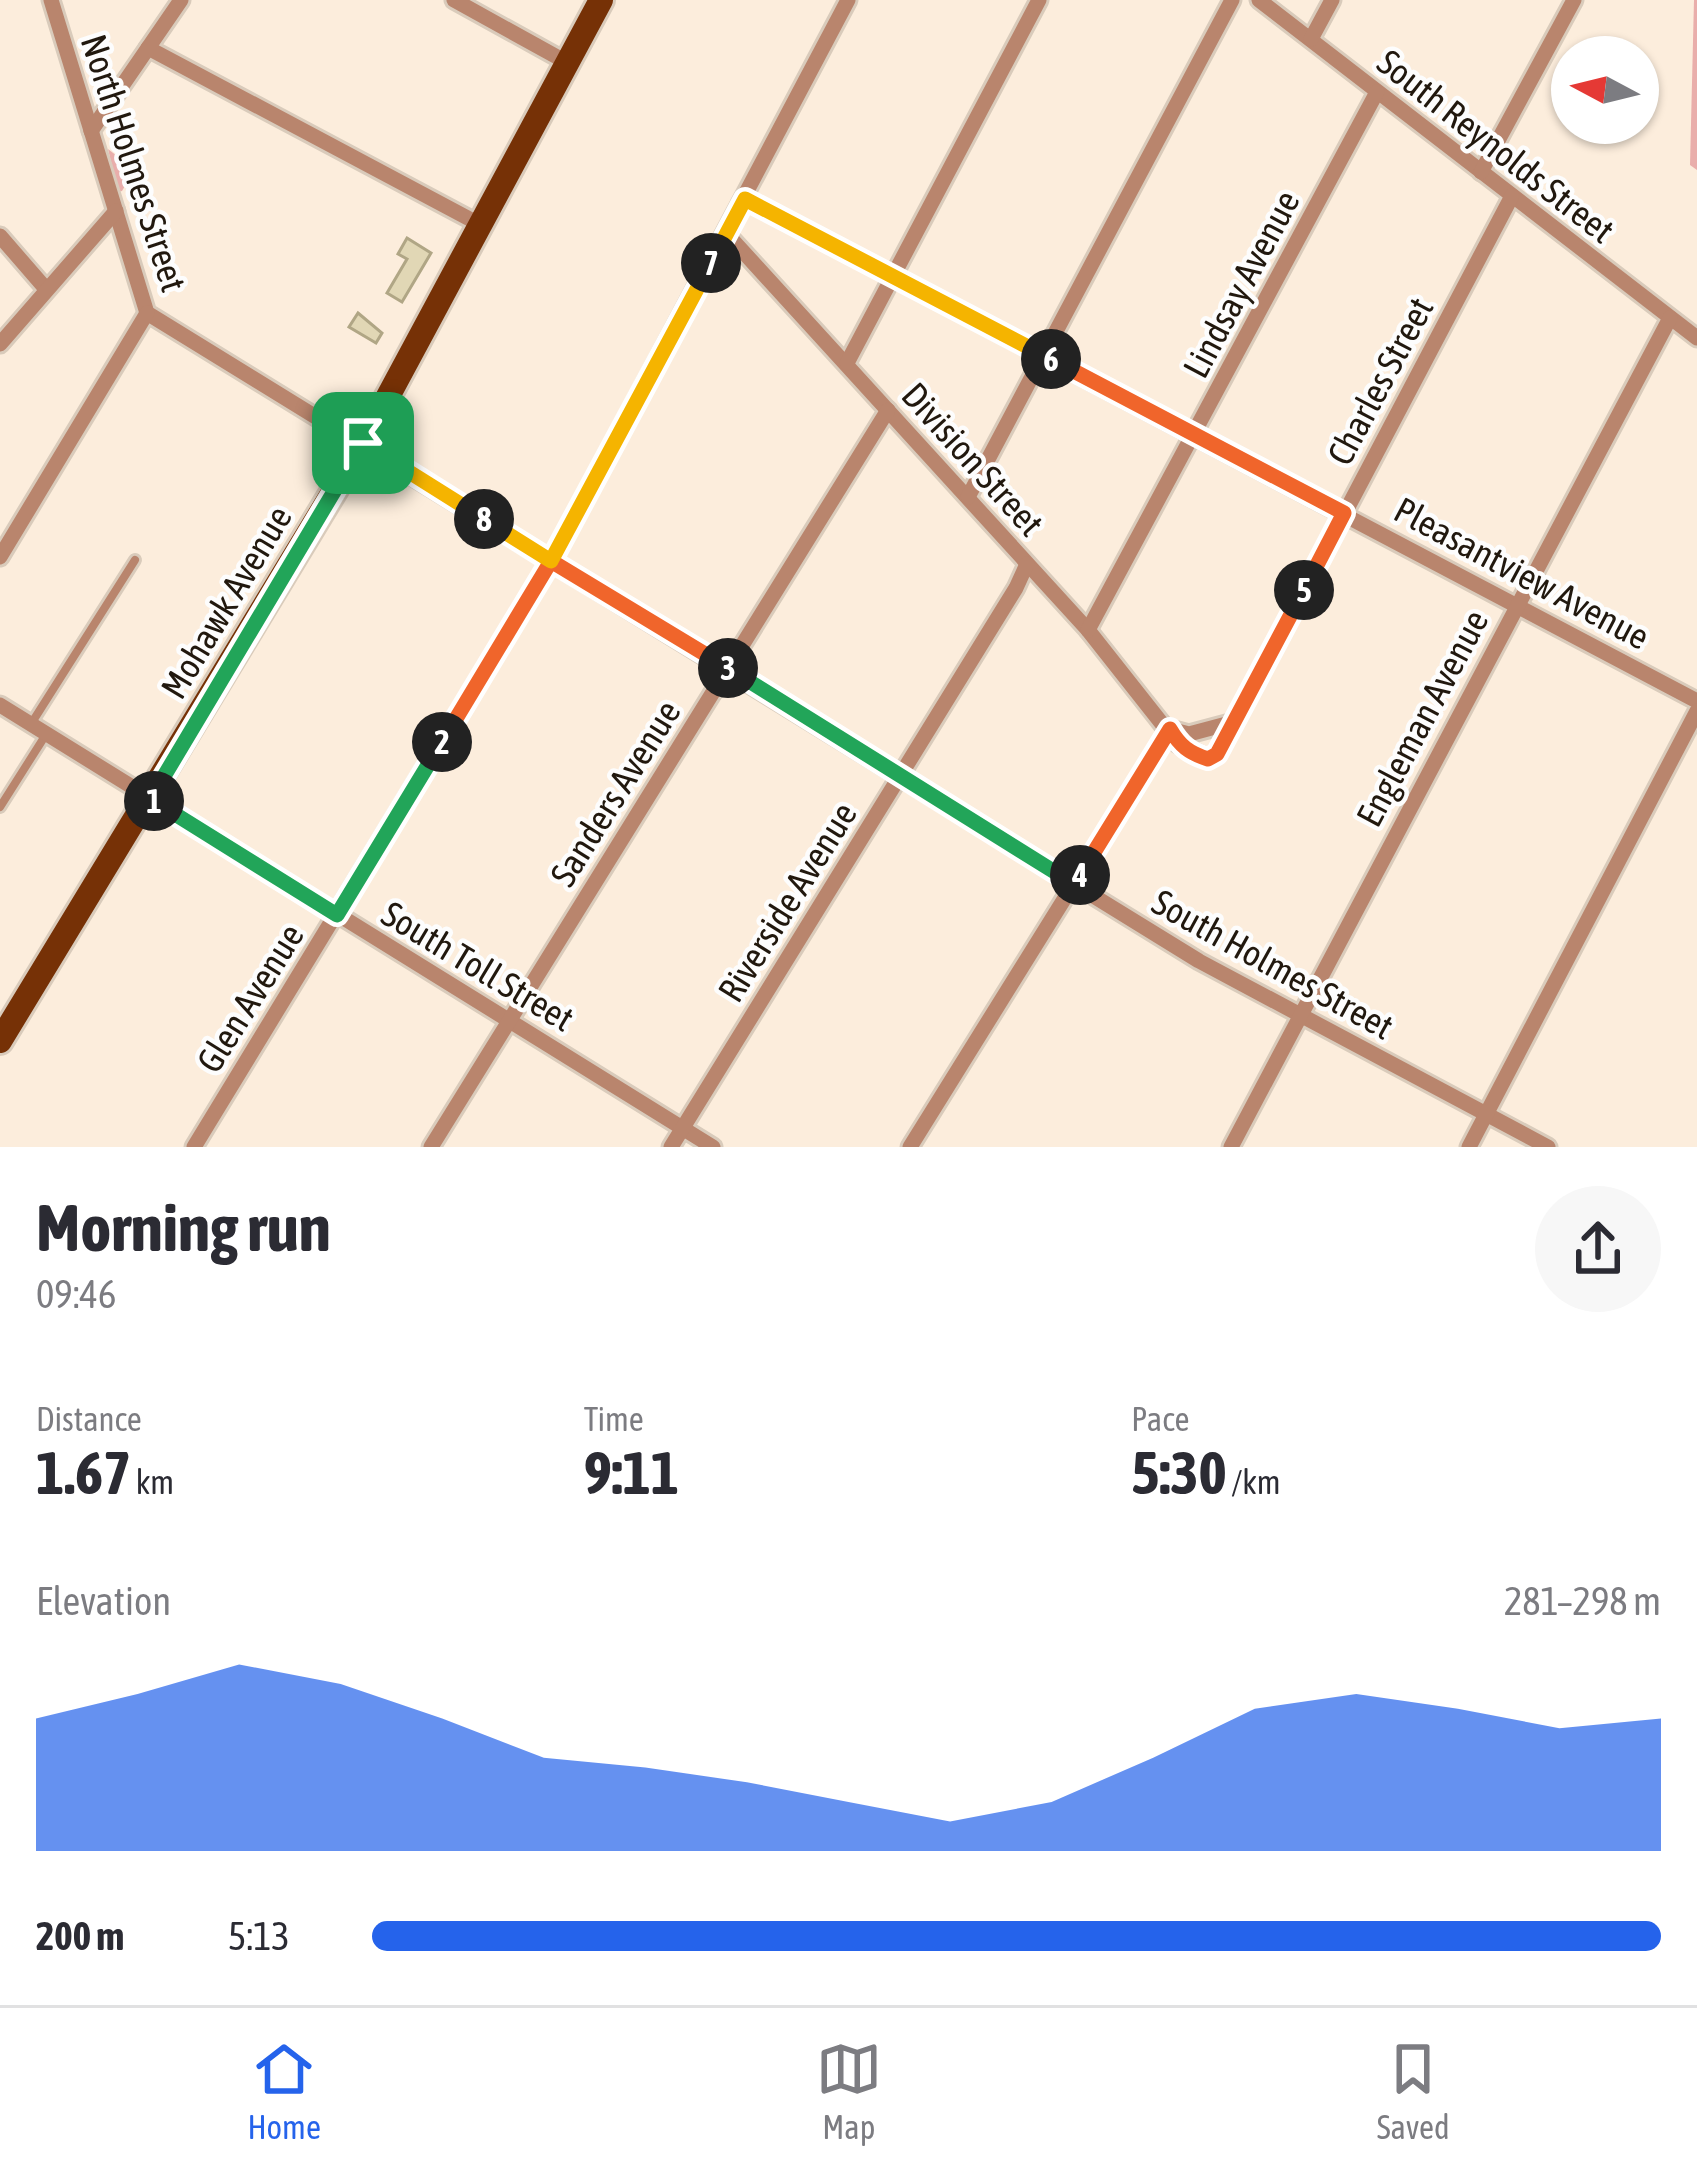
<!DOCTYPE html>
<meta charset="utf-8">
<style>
body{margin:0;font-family:"Asap Condensed",sans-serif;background:#f7f7f7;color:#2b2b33;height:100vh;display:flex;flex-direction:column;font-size:45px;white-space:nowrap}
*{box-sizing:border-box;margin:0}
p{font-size:39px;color:#7c7c81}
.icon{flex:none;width:66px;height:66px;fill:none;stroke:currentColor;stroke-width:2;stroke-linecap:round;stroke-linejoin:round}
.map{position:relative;height:1147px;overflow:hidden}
.details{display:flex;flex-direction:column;background:#fff;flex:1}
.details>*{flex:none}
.needle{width:78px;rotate:277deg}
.buttons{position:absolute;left:1551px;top:36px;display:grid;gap:24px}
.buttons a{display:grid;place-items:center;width:108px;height:108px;border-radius:50%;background:#fff;box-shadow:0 3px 9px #0004;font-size:60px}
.pin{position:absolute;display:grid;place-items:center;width:102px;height:102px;color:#fff;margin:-51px;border-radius:24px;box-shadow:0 6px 18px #0006}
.km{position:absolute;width:60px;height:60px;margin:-30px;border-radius:50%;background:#222;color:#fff;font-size:33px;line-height:60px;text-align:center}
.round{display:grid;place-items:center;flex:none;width:126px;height:126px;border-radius:63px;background:#f7f7f7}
.overview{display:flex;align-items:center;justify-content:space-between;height:204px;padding:0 36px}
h1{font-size:66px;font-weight:700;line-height:90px}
.metrics{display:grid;grid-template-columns:repeat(3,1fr);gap:18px;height:204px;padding:12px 36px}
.metrics div{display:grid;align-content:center}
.metrics b{font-size:60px;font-weight:700}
.metrics small{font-size:33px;font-weight:400}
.metrics p{font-size:33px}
.chart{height:336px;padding:24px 36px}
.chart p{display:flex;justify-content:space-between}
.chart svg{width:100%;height:216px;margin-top:12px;fill:#2563eb;opacity:.7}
ul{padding:0 36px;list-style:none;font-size:39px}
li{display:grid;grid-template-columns:192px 144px 1fr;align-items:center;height:90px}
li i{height:30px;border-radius:15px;background:#2563eb}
.menu{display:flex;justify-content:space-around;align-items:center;height:168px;border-top:3px solid #e1e1e2;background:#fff;font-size:33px;color:#7c7c81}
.menu a{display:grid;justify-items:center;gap:6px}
.menu .selected{color:#2563eb}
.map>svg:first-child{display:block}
.green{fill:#e9aeab}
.building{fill:#e1d7b5;stroke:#b0a685;stroke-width:3}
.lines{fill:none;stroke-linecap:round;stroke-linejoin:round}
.service-casing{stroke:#d9cbbb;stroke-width:14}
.minor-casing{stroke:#d9cbbb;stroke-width:21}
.primary-casing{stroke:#d9cbbb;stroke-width:30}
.service{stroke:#b9856d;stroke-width:8}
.minor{stroke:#b9856d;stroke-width:15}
.primary{stroke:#763106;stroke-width:24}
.split-1-casing{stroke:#fff;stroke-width:24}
.split-2-casing{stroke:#fff;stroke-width:24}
.split-3-casing{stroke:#fff;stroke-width:24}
.split-4-casing{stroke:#fff;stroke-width:24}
.split-5-casing{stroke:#fff;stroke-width:24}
.split-6-casing{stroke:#fff;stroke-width:24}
.split-7-casing{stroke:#fff;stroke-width:24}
.split-8-casing{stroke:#fff;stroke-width:24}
.split-9-casing{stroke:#fff;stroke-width:24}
.split-1{stroke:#22a559;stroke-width:15}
.split-2{stroke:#22a559;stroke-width:15}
.split-3{stroke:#f0652b;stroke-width:15}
.split-4{stroke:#22a559;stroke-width:15}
.split-5{stroke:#f0652b;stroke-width:15}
.split-6{stroke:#f0652b;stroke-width:15}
.split-7{stroke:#f5b400;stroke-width:15}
.split-8{stroke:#f5b400;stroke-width:15}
.split-9{stroke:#f5b400;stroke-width:15}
.labels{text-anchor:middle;stroke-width:9;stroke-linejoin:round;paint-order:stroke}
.street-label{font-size:36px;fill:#21180e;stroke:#fdfdfd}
</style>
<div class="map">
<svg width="1697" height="1147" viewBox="0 0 1697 1147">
<rect width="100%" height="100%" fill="#fceddc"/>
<g class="green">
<polygon points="1694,0 1697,0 1697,170 1690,165"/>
<polygon points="108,149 131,167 132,174 122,191 118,192"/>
</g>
<g class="building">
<polygon points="407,238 431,253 402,302 387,293 407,259 398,254"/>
<polygon points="358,313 382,333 376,343 349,327"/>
</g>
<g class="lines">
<defs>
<g id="service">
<polyline points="31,724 135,560"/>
<polyline points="0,807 45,736"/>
</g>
<g id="minor">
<polyline points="51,0 147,313 1199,961 1548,1147"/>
<polyline points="454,0 568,63"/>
<polyline points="1259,0 1697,338"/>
<polyline points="1311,39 1332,0"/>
<polyline points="148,48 479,224"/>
<polyline points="91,131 181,0"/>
<polyline points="1481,172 1574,0"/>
<polyline points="745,199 1697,701"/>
<polyline points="727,234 1088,630 1178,744 1209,759 1217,755 1242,708 1512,196"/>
<polyline points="0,236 46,289"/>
<polyline points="0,344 116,211"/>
<polyline points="847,363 1039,0"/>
<polyline points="968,497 1232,0"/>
<polyline points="0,557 147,313"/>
<polyline points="1088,630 1377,92"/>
<polyline points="0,705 713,1147"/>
<polyline points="1170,729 1189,734 1234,722"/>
<polyline points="194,1147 551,561 848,0"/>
<polyline points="431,1147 888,410"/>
<polyline points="671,1147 1016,588 1027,564"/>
<polyline points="910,1147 1170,729"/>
<polyline points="1231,1147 1670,318"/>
<polyline points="1469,1147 1697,711"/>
</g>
<polyline id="primary" points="0,1041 363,443 601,0"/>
</defs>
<use href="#service" class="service-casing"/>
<use href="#minor" class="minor-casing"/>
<use href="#primary" class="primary-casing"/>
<use href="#service" class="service"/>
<use href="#minor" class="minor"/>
<use href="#primary" class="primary"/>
</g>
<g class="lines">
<defs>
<polyline id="split-1" points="154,801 151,798 363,443"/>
<polyline id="split-2" points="154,801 337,915 442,742"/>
<polyline id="split-3" points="442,742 551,561 728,668"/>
<polyline id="split-4" points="728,668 1074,884 1080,875"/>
<path id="split-5" d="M1080,875L1170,729C1180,746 1189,753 1208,759L1217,754L1304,590"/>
<polyline id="split-6" points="1051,359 1344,513 1304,590"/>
<polyline id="split-7" points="711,263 745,199 1051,359"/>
<polyline id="split-8" points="484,519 551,561 711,263"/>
<polyline id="split-9" points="363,443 484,519"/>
</defs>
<use href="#split-1" class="split-1-casing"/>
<use href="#split-2" class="split-2-casing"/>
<use href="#split-3" class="split-3-casing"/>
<use href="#split-4" class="split-4-casing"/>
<use href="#split-5" class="split-5-casing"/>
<use href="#split-6" class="split-6-casing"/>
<use href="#split-7" class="split-7-casing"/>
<use href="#split-8" class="split-8-casing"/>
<use href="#split-9" class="split-9-casing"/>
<use href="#split-1" class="split-1"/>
<use href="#split-2" class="split-2"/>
<use href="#split-3" class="split-3"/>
<use href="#split-4" class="split-4"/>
<use href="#split-5" class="split-5"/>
<use href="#split-6" class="split-6"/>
<use href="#split-7" class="split-7"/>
<use href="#split-8" class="split-8"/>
<use href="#split-9" class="split-9"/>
</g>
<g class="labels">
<g class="street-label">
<text transform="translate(1496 146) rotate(38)" y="13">South Reynolds Street</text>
<text transform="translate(134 163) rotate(72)" y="13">North Holmes Street</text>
<text transform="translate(1241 284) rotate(-62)" y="13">Lindsay Avenue</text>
<text transform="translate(1380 381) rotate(-62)" y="13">Charles Street</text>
<text transform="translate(973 459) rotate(48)" y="13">Division Street</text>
<text transform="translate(1522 573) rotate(28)" y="13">Pleasantview Avenue</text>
<text transform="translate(226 602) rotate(-59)" y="13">Mohawk Avenue</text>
<text transform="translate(1422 718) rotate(-62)" y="13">Engleman Avenue</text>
<text transform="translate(615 793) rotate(-58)" y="13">Sanders Avenue</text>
<text transform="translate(787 902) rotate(-58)" y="13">Riverside Avenue</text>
<text transform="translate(1273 964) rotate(29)" y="13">South Holmes Street</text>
<text transform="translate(478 966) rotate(31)" y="13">South Toll Street</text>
<text transform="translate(250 998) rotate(-58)" y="13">Glen Avenue</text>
</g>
</g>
</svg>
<div class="buttons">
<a><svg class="needle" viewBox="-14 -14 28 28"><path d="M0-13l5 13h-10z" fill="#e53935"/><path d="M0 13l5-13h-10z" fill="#7c7c81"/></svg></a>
</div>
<div class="pin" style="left:363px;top:443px;background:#1e9e55"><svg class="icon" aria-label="arrive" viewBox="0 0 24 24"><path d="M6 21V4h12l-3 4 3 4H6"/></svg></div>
<b class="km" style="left:154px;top:801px">1</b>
<b class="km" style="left:442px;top:742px">2</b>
<b class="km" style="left:728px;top:668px">3</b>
<b class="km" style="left:1080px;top:875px">4</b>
<b class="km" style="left:1304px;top:590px">5</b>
<b class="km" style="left:1051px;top:359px">6</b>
<b class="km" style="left:711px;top:263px">7</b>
<b class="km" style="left:484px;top:519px">8</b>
</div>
<section class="details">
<div class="overview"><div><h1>Morning run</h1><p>09:46</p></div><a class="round"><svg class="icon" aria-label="share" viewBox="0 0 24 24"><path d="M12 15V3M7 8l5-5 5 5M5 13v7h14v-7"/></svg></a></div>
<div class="metrics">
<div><p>Distance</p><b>1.67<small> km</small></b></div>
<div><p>Time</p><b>9:11</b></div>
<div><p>Pace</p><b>5:30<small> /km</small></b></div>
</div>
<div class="chart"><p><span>Elevation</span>281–298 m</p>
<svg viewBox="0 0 160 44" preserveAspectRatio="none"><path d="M0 44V17L10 12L20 6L30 10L40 17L50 25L60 27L70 30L80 34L90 38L100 34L110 25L120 15L130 12L140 15L150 19L160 17V44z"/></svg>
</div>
<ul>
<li><b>200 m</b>5:13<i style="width:100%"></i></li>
</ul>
</section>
<nav class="menu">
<a class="selected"><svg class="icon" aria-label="home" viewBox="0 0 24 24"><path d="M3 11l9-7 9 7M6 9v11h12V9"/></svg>Home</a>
<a><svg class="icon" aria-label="map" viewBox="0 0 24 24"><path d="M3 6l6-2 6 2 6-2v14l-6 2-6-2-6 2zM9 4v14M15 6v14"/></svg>Map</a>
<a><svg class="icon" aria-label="saved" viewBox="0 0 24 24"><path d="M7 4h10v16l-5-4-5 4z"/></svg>Saved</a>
</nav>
